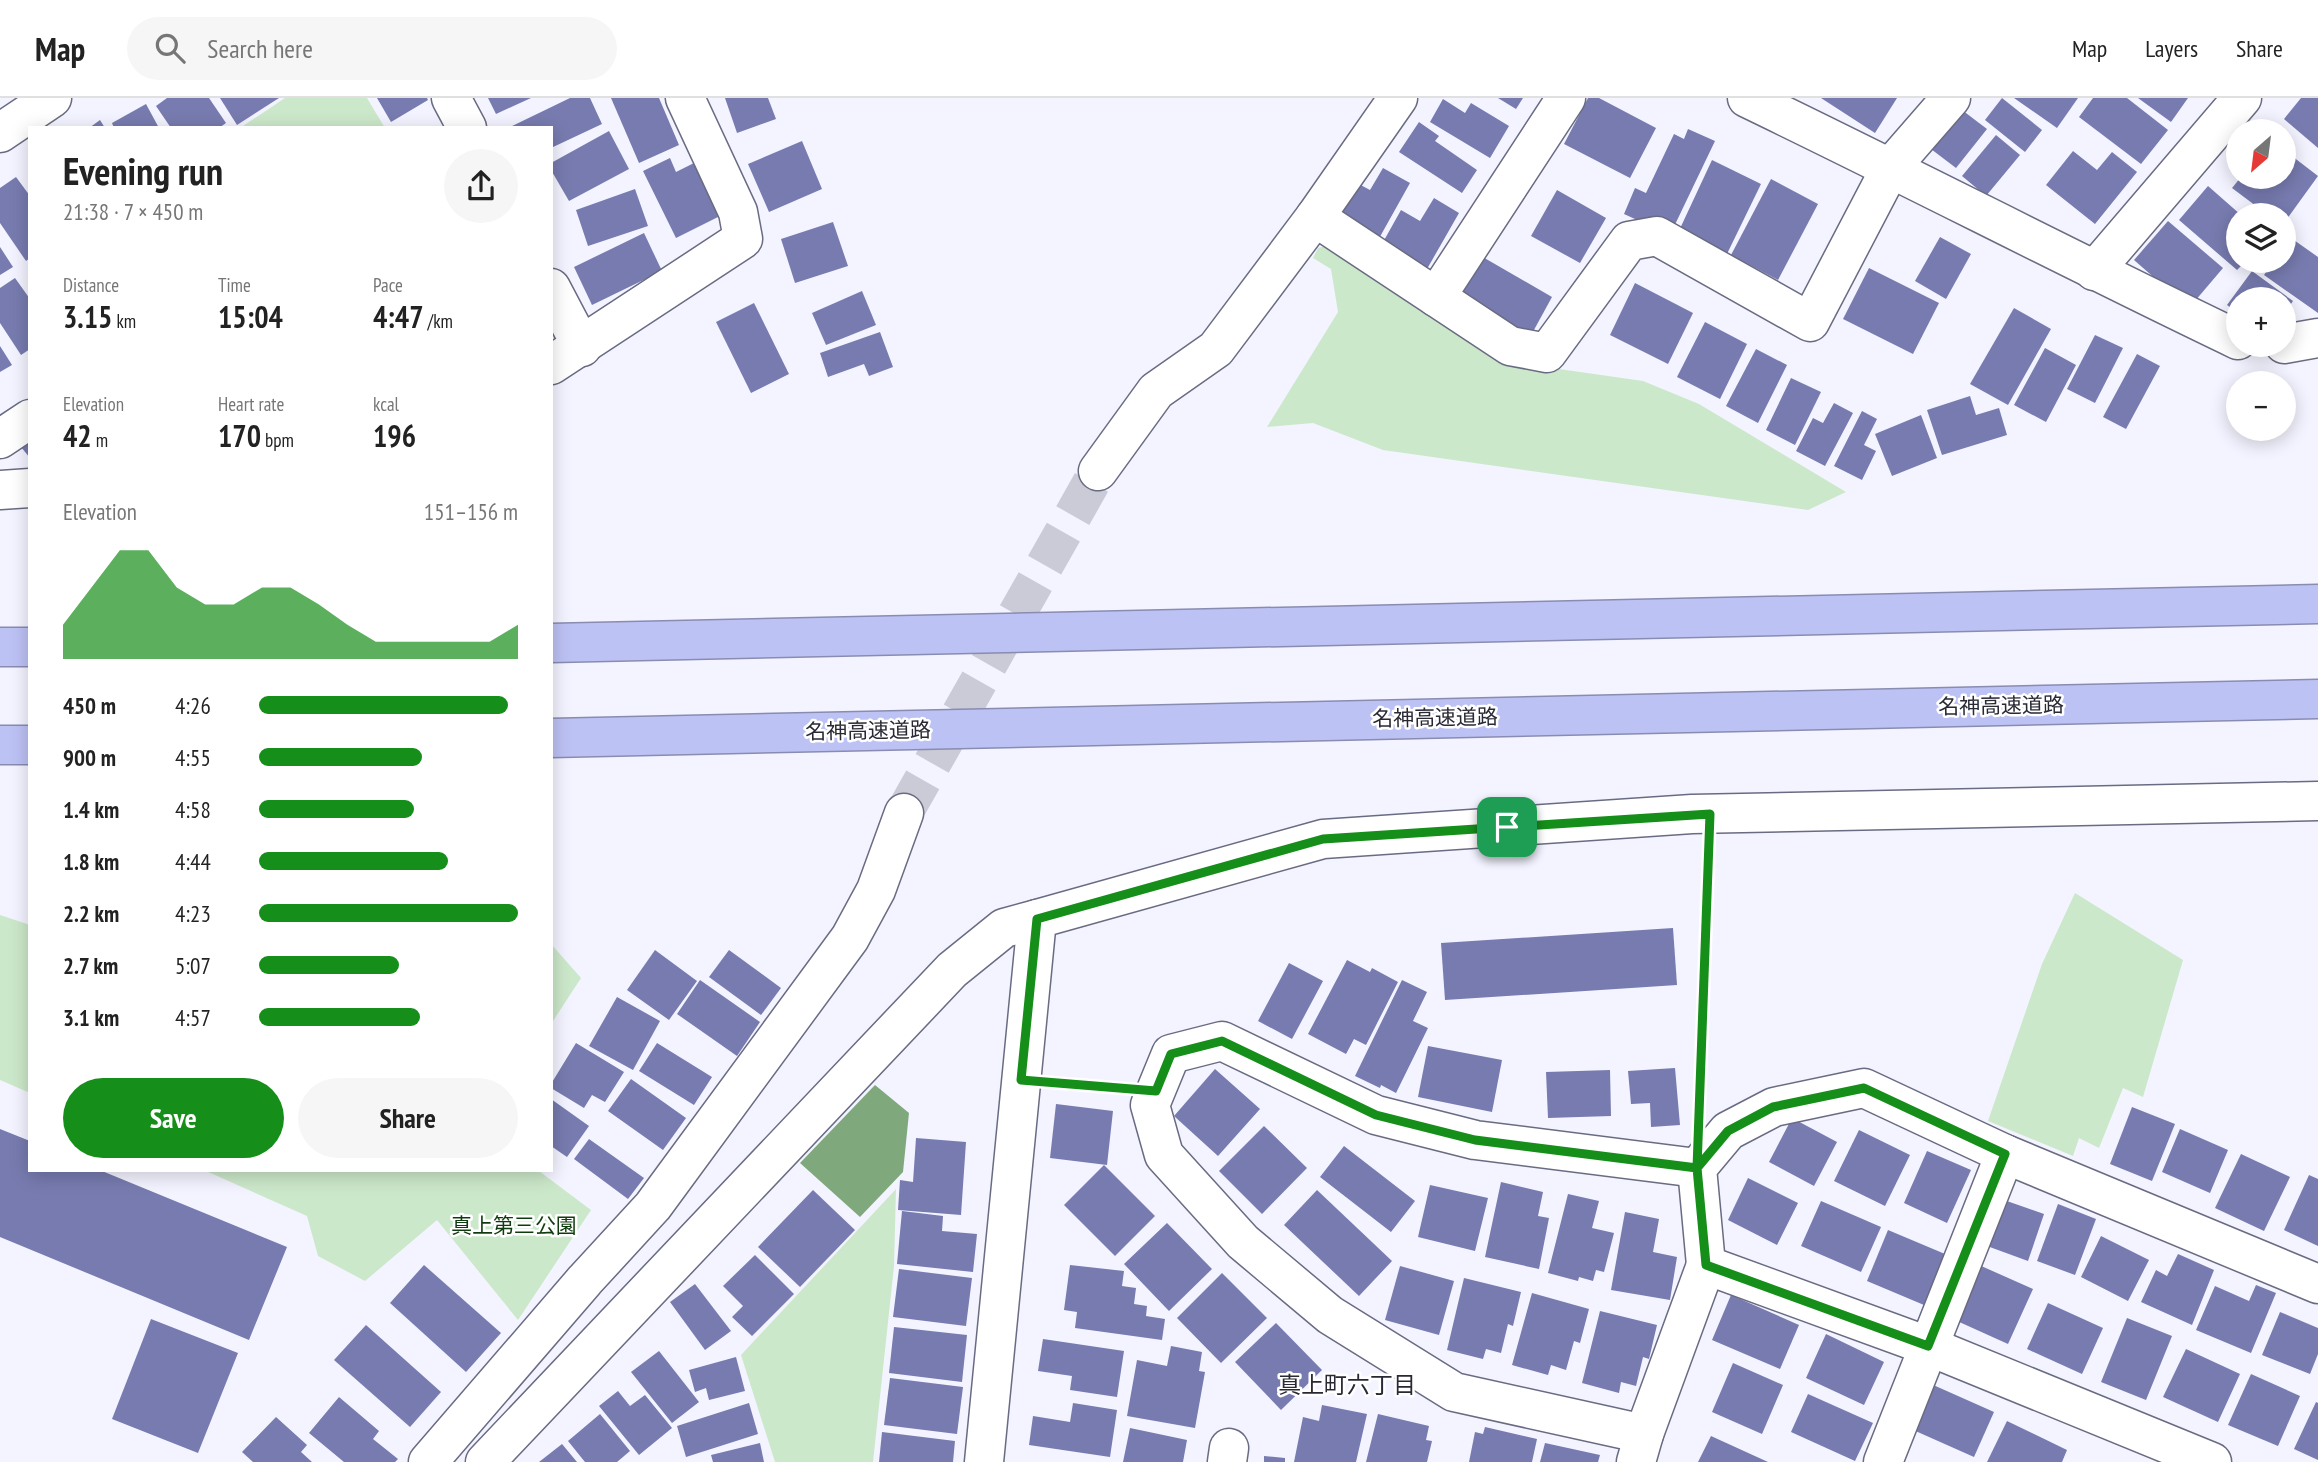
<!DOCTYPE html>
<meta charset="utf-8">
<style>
body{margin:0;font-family:"PT Sans Narrow","Noto Sans JP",sans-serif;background:#f6f6f6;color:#222;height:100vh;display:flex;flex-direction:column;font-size:26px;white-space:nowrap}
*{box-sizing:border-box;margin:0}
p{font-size:23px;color:#767676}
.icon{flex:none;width:38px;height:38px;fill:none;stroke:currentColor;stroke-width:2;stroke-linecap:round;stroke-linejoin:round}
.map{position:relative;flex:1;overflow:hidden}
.drawer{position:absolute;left:28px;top:28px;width:525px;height:1046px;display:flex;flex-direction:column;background:#fff;border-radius:0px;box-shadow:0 4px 18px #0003}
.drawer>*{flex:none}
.needle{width:46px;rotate:208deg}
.buttons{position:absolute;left:2226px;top:21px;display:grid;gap:14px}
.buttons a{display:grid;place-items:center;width:70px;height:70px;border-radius:50%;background:#fff;box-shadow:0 4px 18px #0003;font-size:35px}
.pin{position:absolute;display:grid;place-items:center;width:60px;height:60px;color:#fff;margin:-30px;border-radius:14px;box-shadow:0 4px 10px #0006}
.round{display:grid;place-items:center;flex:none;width:74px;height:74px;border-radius:37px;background:#f6f6f6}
.summary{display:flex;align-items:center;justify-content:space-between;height:119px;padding:0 35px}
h1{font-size:38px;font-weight:700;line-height:52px}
.figures{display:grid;grid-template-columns:repeat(3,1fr);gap:10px;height:119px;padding:7px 35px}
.figures div{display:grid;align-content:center}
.figures b{font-size:30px;font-weight:700}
.figures small{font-size:19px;font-weight:400}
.figures p{font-size:19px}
.chart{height:196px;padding:14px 35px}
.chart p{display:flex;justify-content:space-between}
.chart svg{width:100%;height:126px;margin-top:7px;fill:#168e1a;opacity:.7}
.button{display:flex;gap:14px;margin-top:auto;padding:14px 35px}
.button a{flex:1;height:80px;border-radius:42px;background:#168e1a;color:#fff;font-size:28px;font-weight:700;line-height:80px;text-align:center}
.button a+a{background:#f6f6f6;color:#222}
ul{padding:0 35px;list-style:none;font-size:23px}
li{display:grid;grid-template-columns:112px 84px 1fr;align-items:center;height:52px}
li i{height:18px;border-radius:9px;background:#168e1a}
header{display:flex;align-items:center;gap:42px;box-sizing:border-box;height:98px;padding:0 35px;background:#fff;border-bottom:2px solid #e0e0e0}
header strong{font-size:33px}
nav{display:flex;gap:38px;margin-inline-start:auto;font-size:24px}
.search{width:490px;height:63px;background:#f6f6f6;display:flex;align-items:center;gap:18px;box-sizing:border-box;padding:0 24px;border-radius:38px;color:#767676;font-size:26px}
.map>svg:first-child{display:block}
.green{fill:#cce8ca}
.water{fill:#7fa97c}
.building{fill:#777baf}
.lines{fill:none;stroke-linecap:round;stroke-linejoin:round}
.minor-tunnel{stroke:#cacbd6;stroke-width:38;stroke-dasharray:38 19;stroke-linecap:butt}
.minor-casing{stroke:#696b82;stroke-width:41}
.tertiary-casing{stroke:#696b82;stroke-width:41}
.motorway-casing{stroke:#898cb1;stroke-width:41}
.path{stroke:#a0a1ab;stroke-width:4.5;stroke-dasharray:5 5;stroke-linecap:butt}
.minor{stroke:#fff;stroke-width:38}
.tertiary{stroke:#fff;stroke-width:38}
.motorway{stroke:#bdc2f5;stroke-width:38}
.route-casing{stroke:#fff;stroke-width:14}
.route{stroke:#168e1a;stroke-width:9}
.labels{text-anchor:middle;stroke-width:5;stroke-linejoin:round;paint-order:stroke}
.street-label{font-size:21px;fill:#282933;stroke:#fff}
.park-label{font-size:21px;fill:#0f3b0e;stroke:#fff}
.neighbourhood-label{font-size:23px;fill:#282933;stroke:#fff}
</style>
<header>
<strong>Map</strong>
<div class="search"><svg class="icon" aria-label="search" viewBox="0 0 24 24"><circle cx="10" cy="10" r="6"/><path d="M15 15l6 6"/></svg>Search here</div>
<nav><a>Map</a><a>Layers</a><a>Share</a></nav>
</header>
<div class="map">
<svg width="2318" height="1364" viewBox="0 0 2318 1364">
<rect width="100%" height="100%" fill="#f3f4ff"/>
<g class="green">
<polygon points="285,0 367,0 385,30 240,30"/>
<polygon points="1336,145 1503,263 1643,283 1699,306 1846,394 1808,412 1383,352 1313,325 1267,329 1338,214 1331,171 1313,160 1318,150"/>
<polygon points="2075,795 2183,862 2143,999 2123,990 2099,1050 2079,1040 2073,1058 1988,1023 2042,866"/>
<polygon points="0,817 30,827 30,995 0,982"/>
<polygon points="551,846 581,880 551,926"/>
<polygon points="206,1073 539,1073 591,1112 518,1222 437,1122 365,1183 318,1158 307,1118"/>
<polygon points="896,1091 894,1168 873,1364 775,1364 741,1257"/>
</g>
<polygon class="water" points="875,987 909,1015 903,1074 860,1119 800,1065"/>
<g class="building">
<polygon points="167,0 209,0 226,25 219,30 171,30 156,8"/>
<polygon points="220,0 279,0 237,27"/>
<polygon points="377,0 427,0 428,2 391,24"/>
<polygon points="488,0 531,0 496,16"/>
<polygon points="570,0 590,0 602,26 551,50 551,30 508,30"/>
<polygon points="611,0 659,0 679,47 639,65"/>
<polygon points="725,0 768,0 776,21 737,35"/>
<polygon points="1498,0 1523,0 1516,11"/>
<polygon points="1588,0 1599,0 1656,30 1630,80 1564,46"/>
<polygon points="1821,0 1897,0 1875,35"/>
<polygon points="2002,0 2042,32 2025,54 1985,22"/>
<polygon points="2014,0 2078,0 2057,30"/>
<polygon points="2093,0 2127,0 2168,32 2141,66 2079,19"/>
<polygon points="2138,0 2188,0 2171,24"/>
<polygon points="2301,0 2318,0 2318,50 2284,21"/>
<polygon points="1443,1 1465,15 1471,5 1509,28 1490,60 1430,24"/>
<polygon points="146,6 159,30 114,30 112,25"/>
<polygon points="1958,9 1987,31 1956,70 1927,48"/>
<polygon points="100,22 105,30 89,30"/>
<polygon points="1419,24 1439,38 1435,43 1477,72 1462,95 1399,54"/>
<polygon points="1688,31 1715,43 1670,137 1624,116 1635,90 1646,95 1674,36 1684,41"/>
<polygon points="609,33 629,71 569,103 551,72 551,65"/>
<polygon points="1996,37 2020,57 1986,98 1962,78"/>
<polygon points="802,43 822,91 769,114 748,66"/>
<polygon points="2284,52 2318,78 2284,125 2284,117 2268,117 2232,90 2241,79 2284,79"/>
<polygon points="2073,53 2097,72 2112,54 2137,74 2095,126 2046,87"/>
<polygon points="670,60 676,74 694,65 720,118 676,140 643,73"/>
<polygon points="1712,62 1761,86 1725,160 1677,137"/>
<polygon points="1383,70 1410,85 1377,144 1335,121 1355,84 1370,92"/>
<polygon points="16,79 30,98 30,160 26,163 0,125 0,90"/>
<polygon points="1771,81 1818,106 1778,182 1731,157"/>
<polygon points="2208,88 2241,117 2238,117 2238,163 2246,163 2237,172 2179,122"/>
<polygon points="635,91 648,128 588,148 576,112"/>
<polygon points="1557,92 1606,120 1580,165 1531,138"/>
<polygon points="1434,100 1459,115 1427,171 1382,146 1401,112 1420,123"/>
<polygon points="2168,123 2223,170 2189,210 2134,162"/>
<polygon points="833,124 848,168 795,185 781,141"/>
<polygon points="644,135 662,173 592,207 574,169"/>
<polygon points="1940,139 1971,156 1946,201 1915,183"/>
<polygon points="2291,140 2318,159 2318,215 2264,177 2274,163 2284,163 2284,150"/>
<polygon points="0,149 13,169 0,177"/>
<polygon points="1481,158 1552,199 1529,241 1457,201"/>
<polygon points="1869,170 1939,205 1913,256 1843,221"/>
<polygon points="2252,173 2293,203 2284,216 2284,201 2238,201 2238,215 2227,207"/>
<polygon points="15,180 30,201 30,251 21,257 0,225 0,190"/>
<polygon points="1635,185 1693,215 1668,266 1610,237"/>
<polygon points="862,193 876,227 826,247 812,215"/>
<polygon points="754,205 789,276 751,295 716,224"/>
<polygon points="2014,210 2051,231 2008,307 1970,286"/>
<polygon points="1705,224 1747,246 1720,301 1677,279"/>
<polygon points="880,234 893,269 869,278 864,266 828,279 820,255"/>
<polygon points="2095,237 2123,250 2095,305 2067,291"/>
<polygon points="0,248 12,267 0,274"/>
<polygon points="2045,250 2076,267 2046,324 2014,307"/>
<polygon points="1756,251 1787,267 1758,325 1726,308"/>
<polygon points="2137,256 2160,268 2126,331 2103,319"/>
<polygon points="1791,280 1821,294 1795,347 1766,332"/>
<polygon points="1970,298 1976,317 1999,310 2007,337 1942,357 1927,312"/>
<polygon points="1834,305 1853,315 1825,368 1796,353 1813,320 1823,325"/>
<polygon points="1862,313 1877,321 1864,347 1876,353 1862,382 1834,368"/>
<polygon points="1921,317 1937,360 1892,378 1875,336"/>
<polygon points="30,343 30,360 21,349"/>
<polygon points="1673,830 1677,887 1445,902 1441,845"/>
<polygon points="655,852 697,883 669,922 627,892"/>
<polygon points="729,852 781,890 761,917 709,879"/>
<polygon points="1347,862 1370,874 1372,870 1398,884 1366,947 1354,941 1346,956 1308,936"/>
<polygon points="1289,865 1323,883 1292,941 1258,923"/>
<polygon points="700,882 760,924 737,958 677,916"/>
<polygon points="1402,882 1427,894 1413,923 1428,930 1396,995 1381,987 1380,990 1355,978"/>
<polygon points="617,899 660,923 633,972 589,948"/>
<polygon points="576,945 624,974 605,1004 592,997 584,1010 551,990 551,986"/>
<polygon points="657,945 712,979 694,1007 639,973"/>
<polygon points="1428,948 1502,962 1492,1014 1418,999"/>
<polygon points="1675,970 1680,1027 1651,1029 1650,1005 1631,1006 1628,973"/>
<polygon points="1215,971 1260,1011 1218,1058 1174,1018"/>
<polygon points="1610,972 1611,1018 1548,1020 1546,974"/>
<polygon points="631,981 686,1020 663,1052 608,1013"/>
<polygon points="551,1001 589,1028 567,1059 551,1048"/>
<polygon points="1056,1006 1113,1013 1107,1067 1050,1060"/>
<polygon points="2132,1009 2175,1026 2152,1083 2110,1066"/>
<polygon points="1792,1020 1837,1044 1814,1088 1769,1064"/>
<polygon points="1264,1028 1307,1070 1262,1116 1219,1073"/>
<polygon points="0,1031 30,1043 30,1073 102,1073 287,1149 249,1242 0,1139"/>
<polygon points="2180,1031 2228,1052 2210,1095 2162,1074"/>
<polygon points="1859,1032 1910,1057 1885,1108 1834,1083"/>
<polygon points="916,1040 966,1044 961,1117 898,1112 900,1082 913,1084"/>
<polygon points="589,1041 644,1080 628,1101 574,1061"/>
<polygon points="1344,1048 1415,1103 1391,1134 1320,1079"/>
<polygon points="1927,1053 1971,1072 1947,1125 1904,1105"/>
<polygon points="2241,1056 2290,1079 2264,1133 2215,1110"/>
<polygon points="1104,1067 1155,1118 1115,1158 1064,1107"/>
<polygon points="2309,1077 2318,1081 2318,1148 2284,1132"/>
<polygon points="1748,1080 1798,1105 1777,1147 1728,1122"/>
<polygon points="1501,1084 1543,1094 1538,1118 1549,1120 1539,1171 1485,1159"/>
<polygon points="1430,1087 1488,1100 1475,1153 1418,1139"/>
<polygon points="813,1092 855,1132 800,1189 758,1149"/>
<polygon points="1317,1092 1392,1163 1359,1198 1284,1127"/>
<polygon points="1568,1096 1599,1103 1592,1130 1614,1135 1604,1174 1596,1172 1593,1183 1579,1179 1578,1183 1548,1175"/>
<polygon points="2004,1102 2044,1116 2028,1163 1987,1148"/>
<polygon points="1821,1103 1881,1129 1861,1174 1801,1148"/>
<polygon points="2058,1106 2096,1121 2075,1177 2037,1163"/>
<polygon points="902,1113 943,1118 942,1133 977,1136 973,1174 897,1166"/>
<polygon points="1625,1114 1659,1121 1653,1154 1677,1159 1670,1202 1611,1192"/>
<polygon points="1167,1125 1212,1171 1169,1213 1124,1166"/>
<polygon points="1888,1132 1945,1156 1924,1207 1867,1183"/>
<polygon points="2101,1138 2149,1162 2128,1203 2081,1179"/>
<polygon points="2178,1156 2214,1172 2192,1227 2141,1204 2156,1172 2167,1178"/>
<polygon points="755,1157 794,1196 752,1238 732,1219 743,1208 723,1188"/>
<polygon points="1970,1163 2033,1191 2008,1246 1946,1218"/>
<polygon points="424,1167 501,1235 466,1274 390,1205"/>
<polygon points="1070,1167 1124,1173 1122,1188 1136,1190 1134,1206 1147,1208 1146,1218 1165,1221 1162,1242 1075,1230 1077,1214 1064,1212"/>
<polygon points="1400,1168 1454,1183 1439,1237 1385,1222"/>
<polygon points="899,1171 972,1180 966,1228 893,1219"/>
<polygon points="1222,1175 1267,1220 1221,1265 1177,1220"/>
<polygon points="1464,1180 1521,1194 1513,1228 1508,1226 1501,1255 1486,1251 1483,1261 1447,1252"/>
<polygon points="695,1186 731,1233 705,1252 670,1204"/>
<polygon points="2256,1187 2276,1195 2251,1255 2196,1232 2215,1188 2249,1203"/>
<polygon points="1532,1195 1589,1211 1580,1245 1574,1243 1566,1272 1551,1267 1548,1277 1512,1267"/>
<polygon points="1731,1197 1799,1227 1780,1271 1712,1242"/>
<polygon points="2048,1205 2103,1230 2082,1276 2027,1251"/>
<polygon points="1600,1213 1657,1227 1649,1261 1643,1259 1636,1288 1621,1284 1619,1295 1582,1285"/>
<polygon points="2280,1214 2318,1230 2318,1256 2310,1276 2262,1257"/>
<polygon points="2127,1220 2172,1238 2146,1302 2101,1284"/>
<polygon points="151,1221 238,1255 198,1355 112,1321"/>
<polygon points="1276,1225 1322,1272 1281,1312 1235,1264"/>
<polygon points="366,1227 441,1294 410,1329 334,1262"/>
<polygon points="894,1229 967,1237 962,1284 889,1275"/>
<polygon points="1826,1236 1884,1264 1864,1307 1806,1280"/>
<polygon points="1043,1241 1124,1253 1117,1299 1070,1292 1072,1278 1038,1273"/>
<polygon points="1171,1248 1202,1254 1199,1273 1205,1274 1195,1330 1127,1318 1137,1262 1167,1268"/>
<polygon points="2186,1251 2240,1276 2218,1324 2163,1299"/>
<polygon points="659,1253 699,1304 672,1325 631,1274"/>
<polygon points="736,1259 745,1293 709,1302 706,1290 695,1294 689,1272"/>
<polygon points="1733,1265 1783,1287 1762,1336 1712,1314"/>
<polygon points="2251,1276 2300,1298 2278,1348 2228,1327"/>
<polygon points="890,1280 963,1289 957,1336 884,1327"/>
<polygon points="1931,1286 1994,1314 1974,1359 1911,1331"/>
<polygon points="618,1293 630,1308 645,1297 672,1330 639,1357 599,1308"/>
<polygon points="1808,1296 1873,1325 1855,1363 1791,1334"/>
<polygon points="339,1299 379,1333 373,1341 398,1361 395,1364 344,1364 309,1335"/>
<polygon points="2316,1304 2318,1305 2318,1362 2294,1351"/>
<polygon points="749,1305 758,1336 686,1359 677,1328"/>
<polygon points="1073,1305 1117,1312 1110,1359 1029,1347 1033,1318 1070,1324"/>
<polygon points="1322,1307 1367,1316 1356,1364 1294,1364 1303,1319 1319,1323"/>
<polygon points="600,1316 630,1353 617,1364 585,1364 568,1343"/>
<polygon points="1378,1316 1429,1328 1426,1342 1432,1343 1427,1364 1366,1364"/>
<polygon points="276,1319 307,1347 301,1354 312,1364 253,1364 242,1354"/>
<polygon points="2007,1323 2067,1352 2062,1364 1987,1364"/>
<polygon points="1485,1329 1537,1341 1532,1364 1469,1364 1475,1334 1483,1336"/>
<polygon points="1130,1330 1187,1342 1183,1364 1123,1364"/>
<polygon points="882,1334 955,1343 953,1364 879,1364"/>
<polygon points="1711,1338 1768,1364 1698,1364"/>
<polygon points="760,1345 764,1364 713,1364 711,1357"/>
<polygon points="1545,1345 1600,1357 1598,1364 1540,1364"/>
<polygon points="562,1346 577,1364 539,1364"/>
<polygon points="1264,1358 1285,1360 1285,1364 1264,1364"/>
</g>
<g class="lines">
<polyline class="minor-tunnel" points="904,715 1098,373"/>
<defs>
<g id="minor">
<polyline points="451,0 467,30"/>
<path d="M1747,0C1911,79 2073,163 2238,242"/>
<polyline points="0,35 52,0"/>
<polyline points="1315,119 1510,248 1547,255 1629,143 1657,138 1810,224 1891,69 1951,0"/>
<polyline points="2094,173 2242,0"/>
<polyline points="551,190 582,249"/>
<polyline points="1436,199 1566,0"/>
<polyline points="2284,246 2318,240"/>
<polyline points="551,267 743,141 738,114 685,0"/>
<polyline points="0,341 30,321"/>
<polyline points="1098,373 1156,293 1216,251 1315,119 1398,0"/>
<polyline points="0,392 30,390"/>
<polyline points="1644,1336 1454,1294 1330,1217 1243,1144 1164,1057 1150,1007 1171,956 1222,943 1376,1017 1475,1042 1697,1070"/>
<polyline points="428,1364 585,1182 653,1108 850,840 876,792 904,715"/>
<polyline points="485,1364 952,872 1004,830 1037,821"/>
<polyline points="1227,1364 1229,1350"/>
<polyline points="1636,1364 1644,1336 1706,1167"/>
<polyline points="1883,1364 2005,1056"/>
<polyline points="2212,1364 1928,1248 1706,1167 1697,1070 1728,1033 1774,1009 1864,990 2005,1056 2318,1186"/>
</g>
<polyline id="tertiary" points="984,1364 1037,821 1323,741 1692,716 2318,703"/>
<g id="motorway">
<polyline points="551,545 2318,506"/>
<polyline points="0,549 30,549"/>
<polyline points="551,640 2318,601"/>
<polyline points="0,647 30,647"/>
</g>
</defs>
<use href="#minor" class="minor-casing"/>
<use href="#tertiary" class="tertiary-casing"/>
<use href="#motorway" class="motorway-casing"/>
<g class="path">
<polyline points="1060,985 1114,990"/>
<polyline points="1700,1003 1709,756"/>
</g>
<use href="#minor" class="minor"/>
<use href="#tertiary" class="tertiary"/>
<use href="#motorway" class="motorway"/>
</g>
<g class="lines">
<defs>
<polyline id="route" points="1507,729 1323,741 1037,821 1021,982 1156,993 1171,956 1222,943 1376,1017 1475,1042 1697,1070 1706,1167 1928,1248 2005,1056 1864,990 1773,1009 1728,1033 1697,1070 1710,716 1507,729"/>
</defs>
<use href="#route" class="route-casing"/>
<use href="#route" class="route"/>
</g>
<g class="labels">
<g class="street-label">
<text transform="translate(2001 608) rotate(-1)" y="7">名神高速道路</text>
<text transform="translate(1435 620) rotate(-1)" y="7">名神高速道路</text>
<text transform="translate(868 633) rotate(-1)" y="7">名神高速道路</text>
</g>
<g class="park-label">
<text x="514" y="1135">真上第三公園</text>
</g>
<g class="neighbourhood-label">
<text x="1347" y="1295">真上町六丁目</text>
</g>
</g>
</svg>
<div class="buttons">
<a><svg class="needle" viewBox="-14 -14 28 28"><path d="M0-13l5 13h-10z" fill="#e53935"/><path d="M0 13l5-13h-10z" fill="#767676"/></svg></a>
<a><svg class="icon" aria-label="layers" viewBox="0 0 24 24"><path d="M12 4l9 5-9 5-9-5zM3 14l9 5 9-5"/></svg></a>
<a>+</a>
<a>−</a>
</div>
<div class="pin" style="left:1507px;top:729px;background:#1e9e55"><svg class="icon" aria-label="arrive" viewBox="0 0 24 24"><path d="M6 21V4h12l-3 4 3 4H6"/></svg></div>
<section class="drawer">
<div class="summary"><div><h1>Evening run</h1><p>21:38 · 7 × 450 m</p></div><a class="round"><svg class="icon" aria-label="share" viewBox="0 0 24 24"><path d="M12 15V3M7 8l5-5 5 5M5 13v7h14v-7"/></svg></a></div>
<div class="figures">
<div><p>Distance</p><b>3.15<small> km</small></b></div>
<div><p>Time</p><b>15:04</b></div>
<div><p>Pace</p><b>4:47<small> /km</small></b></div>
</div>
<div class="figures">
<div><p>Elevation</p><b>42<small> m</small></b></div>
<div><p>Heart rate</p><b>170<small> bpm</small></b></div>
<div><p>kcal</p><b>196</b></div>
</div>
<div class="chart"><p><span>Elevation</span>151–156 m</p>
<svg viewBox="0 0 160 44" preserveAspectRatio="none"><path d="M0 44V32L10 19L20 6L30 6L40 19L50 25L60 25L70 19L80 19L90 25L100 32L110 38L120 38L130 38L140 38L150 38L160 32V44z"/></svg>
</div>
<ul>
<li><b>450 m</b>4:26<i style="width:96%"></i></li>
<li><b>900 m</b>4:55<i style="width:63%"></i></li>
<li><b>1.4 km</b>4:58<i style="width:60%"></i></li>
<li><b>1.8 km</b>4:44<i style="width:73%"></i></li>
<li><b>2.2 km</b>4:23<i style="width:100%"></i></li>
<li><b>2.7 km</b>5:07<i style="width:54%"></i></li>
<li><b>3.1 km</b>4:57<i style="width:62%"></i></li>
</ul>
<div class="button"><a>Save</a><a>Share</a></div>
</section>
</div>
